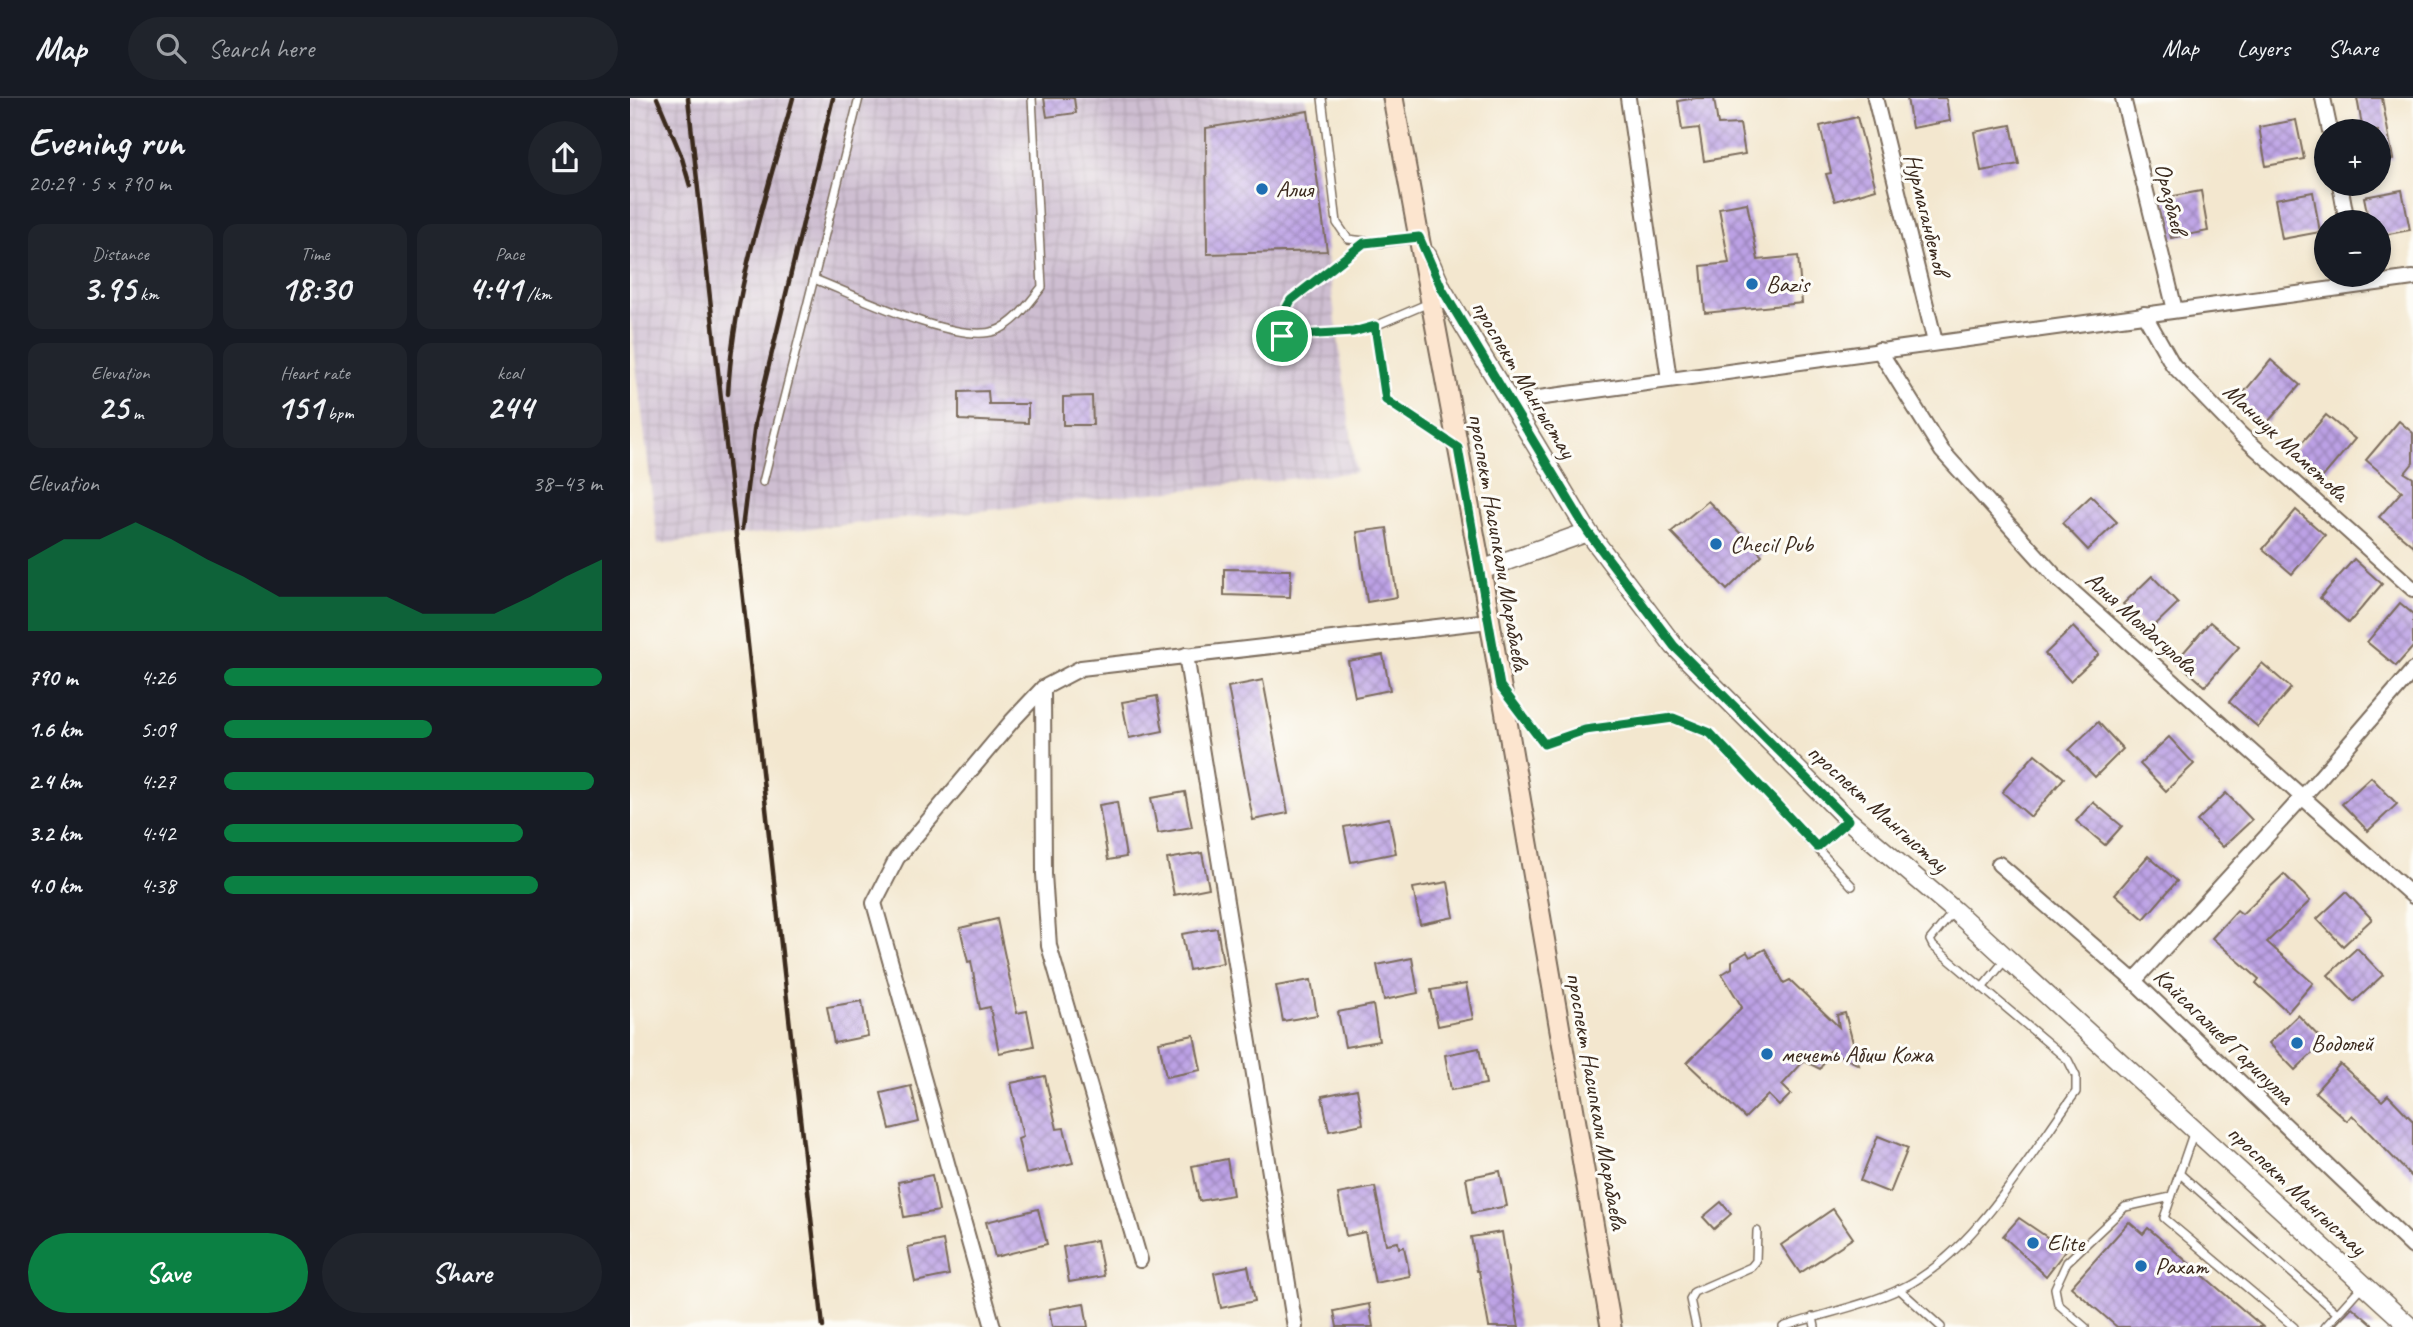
<!DOCTYPE html>
<meta charset="utf-8">
<style>
body{margin:0;font-family:Caveat,sans-serif;background:#20242c;color:#f1f3f6;height:100vh;display:flex;flex-direction:column;font-size:26px;white-space:nowrap}
*{box-sizing:border-box;margin:0}
p{font-size:23px;color:#9ea1a6}
.icon{flex:none;width:38px;height:38px;fill:none;stroke:currentColor;stroke-width:2;stroke-linecap:round;stroke-linejoin:round}
.map{position:relative;flex:1;overflow:hidden}
.sheet{display:flex;flex-direction:column;background:#171b24;width:630px}
.sheet>*{flex:none}
.fabs{position:absolute;left:1684px;top:21px;display:grid;gap:14px}
.fabs a{display:grid;place-items:center;width:77px;height:77px;border-radius:50%;background:#171b24;box-shadow:0 4px 10px #0003;font-size:35px}
.pin{position:absolute;display:grid;place-items:center;width:60px;height:60px;color:#fff;margin:-30px;border:4px solid #fff;border-radius:50%;box-shadow:0 2px 7px #0007}
.round{display:grid;place-items:center;flex:none;width:74px;height:74px;border-radius:37px;background:#20242c}
.head{display:flex;align-items:center;justify-content:space-between;height:119px;padding:0 28px}
h1{font-size:38px;font-weight:700;line-height:52px}
.metrics{display:grid;grid-template-columns:repeat(3,1fr);gap:10px;height:119px;padding:7px 28px}
.metrics div{display:grid;align-content:center;border-radius:14px;background:#20242c;text-align:center}
.metrics b{font-size:35px;font-weight:700}
.metrics small{font-size:19px;font-weight:400}
.metrics p{font-size:19px}
.chart{height:196px;padding:14px 28px}
.chart p{display:flex;justify-content:space-between}
.chart svg{width:100%;height:126px;margin-top:7px;fill:#0b8043;opacity:.7}
.cta{display:flex;gap:14px;margin-top:auto;padding:14px 28px}
.cta a{flex:1;height:80px;border-radius:42px;background:#0b8043;color:#fff;font-size:28px;font-weight:700;line-height:80px;text-align:center}
.cta a+a{background:#20242c;color:#f1f3f6}
ul{padding:0 28px;list-style:none;font-size:23px}
li{display:grid;grid-template-columns:112px 84px 1fr;align-items:center;height:52px}
li i{height:18px;border-radius:9px;background:#0b8043}
header{display:flex;align-items:center;gap:42px;box-sizing:border-box;height:98px;padding:0 35px;background:#171b24;border-bottom:2px solid #363941}
header strong{font-size:33px}
nav{display:flex;gap:38px;margin-inline-start:auto;font-size:24px}
.search{width:490px;height:63px;background:#20242c;display:flex;align-items:center;gap:18px;box-sizing:border-box;padding:0 24px;border-radius:38px;color:#9ea1a6;font-size:26px}
main{display:flex;flex:1;min-height:0}
.map>svg:first-child{display:block}
.industrial{fill:url(#industrial-grid)}
.building{fill:url(#building-cross-hatch)}
.lines{fill:none;stroke-linecap:round;stroke-linejoin:round}
.service-casing{stroke:#7b6c5c;stroke-width:10}
.minor-casing{stroke:#7b6c5c;stroke-width:18}
.tertiary-casing{stroke:#7b6c5c;stroke-width:21}
.secondary-casing{stroke:#7b6c5c;stroke-width:23}
.service{stroke:#fff;stroke-width:7}
.minor{stroke:#fff;stroke-width:14}
.tertiary{stroke:#fff;stroke-width:18}
.secondary{stroke:#fce5cf;stroke-width:19}
.rail{stroke:#3b2a1e;stroke-width:4.5}
.route-casing{stroke:#fff;stroke-width:14}
.route{stroke:#0b8043;stroke-width:9}
.poi-dot{fill:#1f6fb2;stroke:#fdfcf7;stroke-width:2.5}
.labels{text-anchor:middle;stroke-width:6;stroke-linejoin:round;paint-order:stroke}
.poi-label{font-size:24px;fill:#3b2a1e;stroke:#fdfcf7;text-anchor:start}
.street-label{font-size:24px;fill:#3b2a1e;stroke:#fdfcf7}
</style>
<header>
<strong>Map</strong>
<div class="search"><svg class="icon" aria-label="search" viewBox="0 0 24 24"><circle cx="10" cy="10" r="6"/><path d="M15 15l6 6"/></svg>Search here</div>
<nav><a>Map</a><a>Layers</a><a>Share</a></nav>
</header>
<main>
<section class="sheet">
<div class="head"><div><h1>Evening run</h1><p>20:29 · 5 × 790 m</p></div><a class="round"><svg class="icon" aria-label="share" viewBox="0 0 24 24"><path d="M12 15V3M7 8l5-5 5 5M5 13v7h14v-7"/></svg></a></div>
<div class="metrics">
<div><p>Distance</p><b>3.95<small> km</small></b></div>
<div><p>Time</p><b>18:30</b></div>
<div><p>Pace</p><b>4:41<small> /km</small></b></div>
</div>
<div class="metrics">
<div><p>Elevation</p><b>25<small> m</small></b></div>
<div><p>Heart rate</p><b>151<small> bpm</small></b></div>
<div><p>kcal</p><b>244</b></div>
</div>
<div class="chart"><p><span>Elevation</span>38–43 m</p>
<svg viewBox="0 0 160 44" preserveAspectRatio="none"><path d="M0 44V19L10 12L20 12L30 6L40 12L50 19L60 25L70 32L80 32L90 32L100 32L110 38L120 38L130 38L140 32L150 25L160 19V44z"/></svg>
</div>
<ul>
<li><b>790 m</b>4:26<i style="width:100%"></i></li>
<li><b>1.6 km</b>5:09<i style="width:55%"></i></li>
<li><b>2.4 km</b>4:27<i style="width:98%"></i></li>
<li><b>3.2 km</b>4:42<i style="width:79%"></i></li>
<li><b>4.0 km</b>4:38<i style="width:83%"></i></li>
</ul>
<div class="cta"><a>Save</a><a>Share</a></div>
</section>
<div class="map">
<svg width="1783" height="1229" viewBox="0 0 1783 1229">
<defs>
<pattern id="industrial-grid" width="8" height="8" patternUnits="userSpaceOnUse" patternTransform="scale(1.75)"><rect width="8" height="8" fill="#cebed1"/><path d="M0 4h8M4 0v8" fill="none" stroke="#b2a3b3"/></pattern>
<pattern id="building-cross-hatch" width="8" height="8" patternUnits="userSpaceOnUse" patternTransform="scale(1.75)"><rect width="8" height="8" fill="#bca1e5"/><path d="M0 0l8 8M0 8l8-8" fill="none" stroke="#9a83b9"/></pattern>
</defs>
<rect width="100%" height="100%" fill="#fdfcf7"/>
<filter id="ink" filterUnits="userSpaceOnUse"><feTurbulence type="fractalNoise" baseFrequency=".0143" numOctaves="2"/><feDisplacementMap in="SourceGraphic" scale="14" xChannelSelector="R" yChannelSelector="G"/><feConvolveMatrix kernelMatrix="1 2 1 2 8 2 1 2 1" color-interpolation-filters="sRGB"/></filter>
<filter id="wash" filterUnits="userSpaceOnUse"><feTurbulence type="fractalNoise" baseFrequency=".00686" numOctaves="4" result="noise"/><feDisplacementMap in="SourceGraphic" scale="28" xChannelSelector="R" yChannelSelector="G"/><feGaussianBlur stdDeviation="1.57" result="paint"/><feColorMatrix in="noise" values="0 0 0 0 0 0 0 0 0 0 0 0 0 0 0 0 0 1.4 0 .05"/><feComposite in="paint" operator="in"/></filter>
<g filter="url(#wash)">
<rect width="100%" height="100%" fill="#f3e7cf"/>
<polygon class="industrial" points="0,0 676,0 726,374 28,446 0,217"/>
<g id="blocks">
<g class="building">
<polygon points="414,0 444,0 446,15 417,19"/>
<polygon points="1066,0 1084,0 1088,27 1110,26 1115,56 1074,63 1069,30 1052,32 1048,3"/>
<polygon points="1277,0 1316,0 1320,23 1282,30"/>
<polygon points="1727,0 1752,0 1763,61 1748,64 1748,33 1733,33"/>
<polygon points="678,13 697,153 577,156 576,30"/>
<polygon points="1227,19 1246,91 1205,103 1196,76 1201,75 1190,28"/>
<polygon points="1666,22 1674,61 1636,68 1629,29"/>
<polygon points="1381,27 1389,66 1351,73 1344,34"/>
<polygon points="1772,92 1780,132 1748,138 1748,124 1739,124 1734,99"/>
<polygon points="1571,93 1578,133 1541,140 1533,100"/>
<polygon points="1683,94 1690,134 1652,141 1645,101"/>
<polygon points="1117,105 1128,162 1168,158 1172,205 1075,215 1071,168 1099,165 1089,110"/>
<polygon points="1641,262 1670,287 1637,325 1608,301"/>
<polygon points="358,293 359,306 398,306 398,325 329,322 329,294"/>
<polygon points="462,298 463,327 433,327 433,299"/>
<polygon points="1696,317 1725,341 1692,380 1663,355"/>
<polygon points="1769,323 1783,335 1783,365 1775,375 1783,380 1783,448 1749,419 1772,393 1736,362"/>
<polygon points="1461,398 1487,424 1458,452 1432,425"/>
<polygon points="1078,403 1132,457 1097,492 1041,434"/>
<polygon points="1666,412 1695,437 1662,476 1633,451"/>
<polygon points="757,430 767,499 737,504 727,434"/>
<polygon points="1724,461 1752,486 1719,525 1690,500"/>
<polygon points="594,471 661,472 660,499 594,497"/>
<polygon points="1522,478 1548,505 1519,533 1493,506"/>
<polygon points="1770,505 1783,516 1783,549 1766,568 1737,544"/>
<polygon points="1580,524 1609,549 1575,588 1546,563"/>
<polygon points="1443,529 1469,556 1440,583 1415,556"/>
<polygon points="753,557 760,592 725,599 718,563"/>
<polygon points="1632,565 1661,590 1628,629 1599,604"/>
<polygon points="633,582 658,715 623,722 598,589"/>
<polygon points="527,598 533,633 499,640 492,604"/>
<polygon points="1468,624 1493,651 1465,679 1439,652"/>
<polygon points="1539,639 1564,666 1536,693 1510,666"/>
<polygon points="1405,656 1434,680 1401,719 1372,694"/>
<polygon points="1741,679 1767,706 1738,733 1712,706"/>
<polygon points="555,694 562,729 528,735 521,700"/>
<polygon points="1596,695 1622,722 1593,749 1567,723"/>
<polygon points="487,704 496,759 478,762 469,707"/>
<polygon points="1463,704 1492,728 1475,747 1446,723"/>
<polygon points="759,720 766,755 721,764 714,729"/>
<polygon points="572,755 579,790 544,797 537,761"/>
<polygon points="1518,758 1547,783 1514,821 1485,796"/>
<polygon points="1654,776 1680,803 1637,844 1683,885 1658,914 1626,885 1629,881 1582,840 1607,812 1612,816"/>
<polygon points="818,784 824,819 790,826 783,790"/>
<polygon points="1716,794 1742,821 1713,848 1687,821"/>
<polygon points="367,821 387,915 397,913 404,948 369,955 360,909 350,911 341,863 338,864 330,830"/>
<polygon points="587,830 593,865 559,872 552,836"/>
<polygon points="1727,850 1753,877 1724,904 1698,877"/>
<polygon points="1135,851 1154,885 1160,882 1209,929 1207,917 1215,915 1229,967 1200,953 1190,971 1174,963 1152,987 1161,996 1149,1008 1138,997 1115,1020 1057,965 1112,909 1092,876 1102,870 1102,863 1117,854 1120,859"/>
<polygon points="782,860 788,895 754,902 747,867"/>
<polygon points="681,882 687,917 653,923 646,888"/>
<polygon points="836,886 843,921 808,928 801,892"/>
<polygon points="232,903 238,938 204,945 197,909"/>
<polygon points="743,907 749,943 715,949 708,914"/>
<polygon points="1668,917 1694,944 1665,972 1639,945"/>
<polygon points="564,937 571,972 536,979 529,944"/>
<polygon points="849,950 856,986 821,992 815,957"/>
<polygon points="1710,966 1752,1003 1758,997 1783,1023 1783,1080 1722,1017 1717,1023 1685,994"/>
<polygon points="415,978 427,1031 434,1030 443,1065 396,1076 388,1041 393,1039 381,985"/>
<polygon points="281,988 289,1024 260,1031 251,995"/>
<polygon points="727,991 733,1026 699,1033 692,998"/>
<polygon points="1248,1038 1278,1050 1260,1095 1230,1083"/>
<polygon points="597,1061 603,1097 569,1103 562,1068"/>
<polygon points="870,1073 877,1108 842,1115 836,1080"/>
<polygon points="302,1077 309,1113 274,1119 268,1084"/>
<polygon points="745,1089 756,1146 768,1144 769,1150 774,1149 780,1178 745,1185 735,1134 716,1138 708,1096"/>
<polygon points="1091,1104 1101,1116 1084,1131 1073,1119"/>
<polygon points="408,1111 417,1146 365,1159 356,1124"/>
<polygon points="1203,1111 1223,1140 1170,1175 1151,1147"/>
<polygon points="1389,1120 1436,1152 1416,1178 1373,1138"/>
<polygon points="1499,1124 1513,1136 1518,1130 1633,1229 1487,1229 1441,1189"/>
<polygon points="872,1134 879,1179 889,1229 859,1229 849,1173 847,1173 841,1139"/>
<polygon points="313,1142 319,1177 285,1184 278,1149"/>
<polygon points="467,1142 474,1178 439,1184 433,1149"/>
<polygon points="618,1168 625,1203 591,1210 584,1175"/>
<polygon points="454,1205 458,1229 422,1229 419,1211"/>
<polygon points="739,1206 743,1229 707,1229 704,1213"/>
<polygon points="1722,1209 1745,1229 1703,1229"/>
</g>
</g>
</g>
<g filter="url(#ink)">
<use href="#blocks" fill-opacity="0" stroke="#7b6c5c" stroke-width="2"/>
<g class="lines">
<defs>
<g id="service">
<polyline points="692,0 707,125 718,141 751,145 788,140"/>
<polyline points="734,145 661,202 645,231 652,238 723,234 745,228"/>
<path d="M184,181C225,197 325,246 365,233C385,226 399,205 412,189L402,0"/>
<polyline points="799,205 745,228 756,302 824,348"/>
<polyline points="133,384 229,0"/>
<polyline points="879,600 914,646 955,632 1043,620 1080,635 1222,788"/>
<polyline points="1187,749 1218,722"/>
<polyline points="1352,890 1376,861"/>
<polyline points="1564,1033 1534,1120 1664,1229"/>
<polyline points="1549,1075 1707,1215"/>
<polyline points="1269,1191 1311,1229"/>
<polyline points="1183,1219 1185,1229"/>
<polyline points="1066,1229 1060,1201 1064,1194 1121,1169 1126,1163 1127,1133"/>
<path d="M1153,1229C1191,1216 1234,1208 1270,1191C1343,1157 1399,1058 1446,994V978L1438,962L1303,848L1300,842L1323,814"/>
<polyline points="1455,1229 1428,1206 1425,1190 1437,1164 1495,1109 1541,1099"/>
<polyline points="1695,1229 1732,1188"/>
</g>
<g id="minor">
<polyline points="998,0 1039,281"/>
<polyline points="1245,0 1305,244"/>
<polyline points="1493,0 1545,212"/>
<polyline points="1693,0 1700,33"/>
<polyline points="1710,86 1717,124"/>
<polyline points="1514,216 1543,267 1611,337 1783,491"/>
<polyline points="1249,252 1312,353 1426,479 1783,798"/>
<polyline points="879,304 1783,180"/>
<polyline points="556,557 665,1229"/>
<polyline points="413,590 414,776 419,848 510,1162"/>
<polyline points="1369,766 1504,883 1783,1149"/>
<polyline points="1504,883 1688,682 1783,572"/>
<polyline points="363,1229 244,805 267,760 382,623 413,590 451,570 859,523"/>
</g>
<g id="tertiary">
<polyline points="797,157 812,191 958,434 1044,548 1218,722 1325,813 1780,1229"/>
<polyline points="851,472 958,434"/>
</g>
<polyline id="secondary" points="763,0 851,472 981,1229"/>
</defs>
<use href="#service" class="service-casing"/>
<use href="#minor" class="minor-casing"/>
<use href="#tertiary" class="tertiary-casing"/>
<use href="#secondary" class="secondary-casing"/>
<use href="#service" class="service"/>
<use href="#minor" class="minor"/>
<use href="#tertiary" class="tertiary"/>
<use href="#secondary" class="secondary"/>
<g class="rail">
<polyline points="27,0 51,57 60,88"/>
<polyline points="58,0 193,1229"/>
<path d="M98,296C103,194 136,98 163,0"/>
<polyline points="112,431 125,325 203,0"/>
</g>
</g>
</g>
<g class="lines" filter="url(#ink)">
<defs>
<polygon id="route" points="789,139 812,191 958,434 1044,548 1218,722 1187,749 1080,635 1043,620 955,632 914,646 870,588 828,350 756,302 745,228 723,234 652,238 645,231 661,202 734,145"/>
</defs>
<use href="#route" class="route-casing"/>
<use href="#route" class="route"/>
</g>
<g class="poi-dot">
<circle cx="632" cy="91" r="7"/>
<circle cx="1122" cy="186" r="7"/>
<circle cx="1086" cy="446" r="7"/>
<circle cx="1667" cy="945" r="7"/>
<circle cx="1137" cy="956" r="7"/>
<circle cx="1403" cy="1145" r="7"/>
<circle cx="1511" cy="1168" r="7"/>
</g>
<g class="labels">
<g class="poi-label">
<text x="646" y="99">Алия</text>
<text x="1136" y="194">Bazis</text>
<text x="1100" y="454">Checil Pub</text>
<text x="1681" y="953">Водолей</text>
<text x="1151" y="964">мечеть Абиш Кожа</text>
<text x="1417" y="1153">Elite</text>
<text x="1525" y="1176">Рахат</text>
</g>
<g class="street-label">
<text transform="translate(1541 100) rotate(76)" y="8">Оразбаев</text>
<text transform="translate(1297 116) rotate(76)" y="8">Нурмаганбетов</text>
<text transform="translate(894 281) rotate(59)" y="8">проспект Мангыстау</text>
<text transform="translate(1656 344) rotate(43)" y="8">Маншук Маметова</text>
<text transform="translate(869 444) rotate(80)" y="8">проспект Насипкали Марабаева</text>
<text transform="translate(1512 525) rotate(42)" y="8">Алия Молдагулова</text>
<text transform="translate(1248 710) rotate(42)" y="8">проспект Мангыстау</text>
<text transform="translate(1594 938) rotate(44)" y="8">Кайсагалиев Гарипулла</text>
<text transform="translate(967 1003) rotate(80)" y="8">проспект Насипкали Марабаева</text>
<text transform="translate(1667 1092) rotate(43)" y="8">проспект Мангыстау</text>
</g>
</g>
</svg>
<div class="fabs">
<a>+</a>
<a>−</a>
</div>
<div class="pin" style="left:652px;top:238px;background:#1e9e55"><svg class="icon" aria-label="arrive" viewBox="0 0 24 24"><path d="M6 21V4h12l-3 4 3 4H6"/></svg></div>
</div>
</main>
